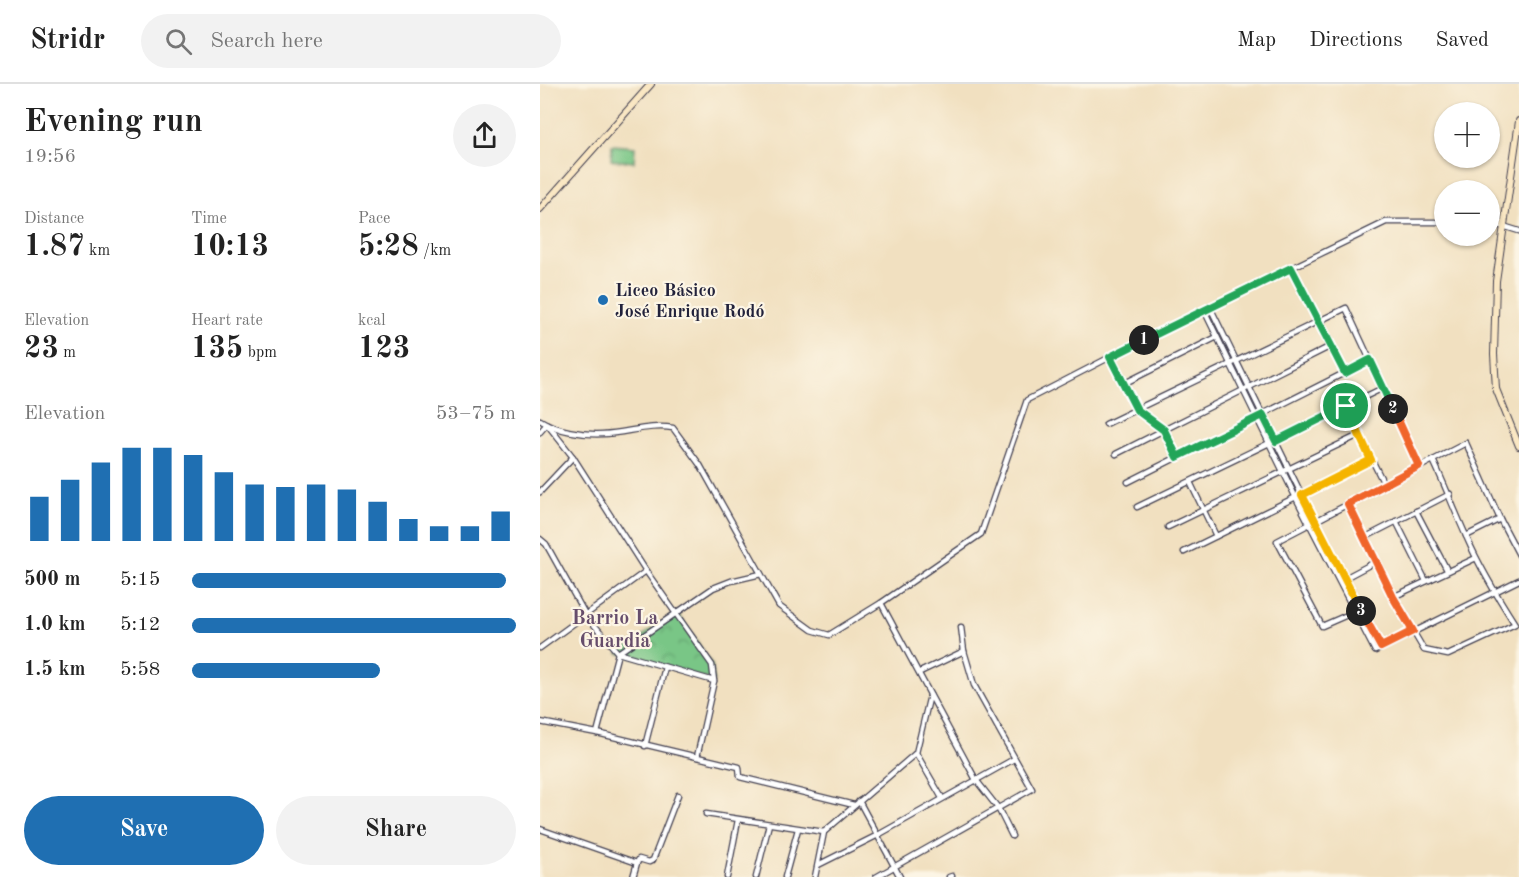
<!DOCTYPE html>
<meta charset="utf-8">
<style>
body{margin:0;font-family:"Old Standard TT",serif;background:#f2f2f2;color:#222;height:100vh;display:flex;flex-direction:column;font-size:22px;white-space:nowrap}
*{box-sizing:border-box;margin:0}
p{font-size:20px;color:#767676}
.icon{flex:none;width:33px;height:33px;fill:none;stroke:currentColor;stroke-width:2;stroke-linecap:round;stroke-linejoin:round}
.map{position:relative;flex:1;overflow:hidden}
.details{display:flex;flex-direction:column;background:#fff;width:540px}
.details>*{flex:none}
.buttons{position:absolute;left:894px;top:18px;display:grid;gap:12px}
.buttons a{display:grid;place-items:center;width:66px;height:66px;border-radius:50%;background:#fff;box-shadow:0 2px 4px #0004;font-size:30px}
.pin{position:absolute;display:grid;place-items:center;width:51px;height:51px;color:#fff;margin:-26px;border:3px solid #fff;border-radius:50%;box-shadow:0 2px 6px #0007}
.km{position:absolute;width:30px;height:30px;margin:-15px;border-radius:50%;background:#222;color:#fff;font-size:16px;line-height:30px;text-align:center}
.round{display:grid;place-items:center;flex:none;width:63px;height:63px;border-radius:32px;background:#f2f2f2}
.summary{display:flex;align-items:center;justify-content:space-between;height:102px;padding:0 24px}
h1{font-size:33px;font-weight:600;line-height:45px}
.stats{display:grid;grid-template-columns:repeat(3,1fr);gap:9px;height:102px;padding:6px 24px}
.stats div{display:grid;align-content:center}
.stats b{font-size:30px;font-weight:600}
.stats small{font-size:16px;font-weight:400}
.stats p{font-size:16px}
.chart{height:168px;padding:12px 24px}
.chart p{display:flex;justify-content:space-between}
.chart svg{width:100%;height:108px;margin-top:6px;stroke:#1f6fb2;stroke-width:6}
.cta{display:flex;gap:12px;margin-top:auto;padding:12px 24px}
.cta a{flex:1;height:69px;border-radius:36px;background:#1f6fb2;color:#fff;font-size:24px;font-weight:600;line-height:69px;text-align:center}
.cta a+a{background:#f2f2f2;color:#222}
ul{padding:0 24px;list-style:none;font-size:20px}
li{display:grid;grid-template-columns:96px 72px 1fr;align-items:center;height:45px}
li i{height:15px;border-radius:8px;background:#1f6fb2}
header{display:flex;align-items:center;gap:36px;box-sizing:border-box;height:84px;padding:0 30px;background:#fff;border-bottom:2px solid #e0e0e0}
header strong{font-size:28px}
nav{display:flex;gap:33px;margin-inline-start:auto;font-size:21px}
.search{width:420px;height:54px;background:#f2f2f2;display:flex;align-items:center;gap:15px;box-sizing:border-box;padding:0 21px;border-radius:33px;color:#767676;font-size:22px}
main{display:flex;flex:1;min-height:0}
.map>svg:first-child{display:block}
.grass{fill:#79c686;stroke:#4e7460;stroke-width:1.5}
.park{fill:url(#park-crowns);stroke:#4e7460;stroke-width:1.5}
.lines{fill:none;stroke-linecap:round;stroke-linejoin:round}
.street-casing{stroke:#413e4f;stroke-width:7}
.secondary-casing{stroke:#413e4f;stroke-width:8}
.street{stroke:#fff;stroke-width:4.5}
.secondary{stroke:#fae7c3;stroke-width:6}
.split-1-casing{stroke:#fff;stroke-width:12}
.split-2-casing{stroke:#fff;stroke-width:12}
.split-3-casing{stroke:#fff;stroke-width:12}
.split-4-casing{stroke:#fff;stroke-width:12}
.split-1{stroke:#22a559;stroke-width:8}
.split-2{stroke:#22a559;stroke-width:8}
.split-3{stroke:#f0652b;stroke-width:8}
.split-4{stroke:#f5b400;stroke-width:8}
.poi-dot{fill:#1f6fb2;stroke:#fcf5e5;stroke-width:2}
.labels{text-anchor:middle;stroke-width:4.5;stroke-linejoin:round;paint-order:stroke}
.poi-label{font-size:18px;font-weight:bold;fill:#22223b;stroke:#fcf5e5;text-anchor:start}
.neighbourhood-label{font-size:20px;font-weight:bold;fill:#664d6b;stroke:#fcf5e5}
</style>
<header>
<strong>Stridr</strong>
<div class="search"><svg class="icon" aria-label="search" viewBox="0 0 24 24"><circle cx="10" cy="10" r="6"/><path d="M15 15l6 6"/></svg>Search here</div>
<nav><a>Map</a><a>Directions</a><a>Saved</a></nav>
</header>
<main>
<section class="details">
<div class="summary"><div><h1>Evening run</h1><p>19:56</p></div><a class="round"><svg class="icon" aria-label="share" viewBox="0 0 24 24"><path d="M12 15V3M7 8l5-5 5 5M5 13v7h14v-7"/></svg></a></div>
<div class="stats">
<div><p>Distance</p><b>1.87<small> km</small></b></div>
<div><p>Time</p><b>10:13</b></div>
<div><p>Pace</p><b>5:28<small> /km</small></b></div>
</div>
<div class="stats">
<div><p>Elevation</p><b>23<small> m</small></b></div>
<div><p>Heart rate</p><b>135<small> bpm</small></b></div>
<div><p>kcal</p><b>123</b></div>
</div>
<div class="chart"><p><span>Elevation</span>53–75 m</p>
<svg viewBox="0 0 160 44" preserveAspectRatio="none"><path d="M5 44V26M15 44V19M25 44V12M35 44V6M45 44V6M55 44V9M65 44V16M75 44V21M85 44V22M95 44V21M105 44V23M115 44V28M125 44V35M135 44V38M145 44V38M155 44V32"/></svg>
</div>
<ul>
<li><b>500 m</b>5:15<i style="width:97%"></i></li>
<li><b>1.0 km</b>5:12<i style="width:100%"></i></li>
<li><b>1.5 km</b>5:58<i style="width:58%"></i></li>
</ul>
<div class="cta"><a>Save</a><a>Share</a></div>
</section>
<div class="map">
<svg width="979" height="793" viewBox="0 0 979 793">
<defs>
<pattern id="park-crowns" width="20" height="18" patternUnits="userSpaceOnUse" patternTransform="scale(1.5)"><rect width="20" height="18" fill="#79c686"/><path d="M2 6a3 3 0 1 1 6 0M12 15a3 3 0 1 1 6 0" fill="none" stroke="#63a06f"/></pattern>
</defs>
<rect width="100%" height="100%" fill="#fcf5e5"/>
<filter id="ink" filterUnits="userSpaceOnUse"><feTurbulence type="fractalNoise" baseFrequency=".0167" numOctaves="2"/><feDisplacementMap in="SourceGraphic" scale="12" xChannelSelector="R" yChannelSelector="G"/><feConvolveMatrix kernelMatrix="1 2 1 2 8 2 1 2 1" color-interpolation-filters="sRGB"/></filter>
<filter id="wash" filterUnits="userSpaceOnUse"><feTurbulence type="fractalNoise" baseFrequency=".008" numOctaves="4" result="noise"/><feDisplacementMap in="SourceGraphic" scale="24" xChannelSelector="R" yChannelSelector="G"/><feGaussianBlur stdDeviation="1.35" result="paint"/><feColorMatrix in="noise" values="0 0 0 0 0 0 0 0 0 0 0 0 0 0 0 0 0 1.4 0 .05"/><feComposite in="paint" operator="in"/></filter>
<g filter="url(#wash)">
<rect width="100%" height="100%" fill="#f1e0c0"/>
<polygon class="grass" points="72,61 95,63 94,78 71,76"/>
<polygon class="park" points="137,528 172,581 174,597 78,569"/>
</g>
<g filter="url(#ink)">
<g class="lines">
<defs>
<g id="street">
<polyline points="950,141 963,142 979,147"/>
<polyline points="751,184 805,289"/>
<polyline points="670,223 775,438 841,563"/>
<polyline points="664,226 756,414 835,567 979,496"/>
<polyline points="570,273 597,326 624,346 637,373"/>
<polyline points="583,300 677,253"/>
<polyline points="805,322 844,400"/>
<path d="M0,336C17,347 43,351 63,350C87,349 110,340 133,344L160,381L239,522L272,546L289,551L341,519L441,450L487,316L613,251L846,138H904"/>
<polyline points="566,340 806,224 879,382"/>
<polyline points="0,348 7,340 33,373 106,487 172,581 174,597 157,673"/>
<polyline points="576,370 791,262"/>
<polyline points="588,398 830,276"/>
<polyline points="650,398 676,452"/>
<polyline points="0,408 33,373"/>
<path d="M808,420L853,513L884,566L908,571L975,540C957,512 940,484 927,454C915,428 905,401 893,376"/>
<polyline points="597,423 843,304"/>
<polyline points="876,427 907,486"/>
<polyline points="856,437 886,497"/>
<polyline points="628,443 819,351"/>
<polyline points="926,452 960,435"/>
<polyline points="824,454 910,410"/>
<polyline points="0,455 6,460 45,530 78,569 174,597"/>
<polyline points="644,468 831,376"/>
<polyline points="803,495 835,478"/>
<polyline points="853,513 936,474"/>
<polyline points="341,519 436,696 458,724 472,752"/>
<polyline points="814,528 782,542 737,457 926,359 960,435 979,471"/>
<polyline points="0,564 106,487"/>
<polyline points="380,588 424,567"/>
<polyline points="390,611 376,669 402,714"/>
<polyline points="0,638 57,649 199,683 200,693 314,721"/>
<polyline points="57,649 78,569 173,504 191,497 221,490"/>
<polyline points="105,662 125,583"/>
<polyline points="319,717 360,793"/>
<polyline points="166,730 284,748"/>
<polyline points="0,745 97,779 99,775 109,778 113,776 138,711"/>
<polyline points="278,781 338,751 474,675"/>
<polyline points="93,793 97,779"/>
<polyline points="187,793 198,736"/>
<polyline points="216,793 229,740"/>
<polyline points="245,793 258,745"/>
<polyline points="275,793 284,748 376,669"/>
<polyline points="336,793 492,705 434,601 424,567 421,543"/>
<polyline points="409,793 412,792"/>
</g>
<g id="secondary">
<polyline points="979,37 956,197 954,270 956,305 979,362"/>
<polyline points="0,125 111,0"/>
</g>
</defs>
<use href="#street" class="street-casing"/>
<use href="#secondary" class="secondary-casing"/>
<use href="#street" class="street"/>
<use href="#secondary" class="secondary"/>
</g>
</g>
<g class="lines" filter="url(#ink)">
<defs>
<polyline id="split-1" points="604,256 570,273 597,326 624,346 637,373 723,331 736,357 806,322"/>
<polyline id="split-2" points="604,256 751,184 805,289 830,276 853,325"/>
<polyline id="split-3" points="821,527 841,563 873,547 853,513 808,420 879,382 853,325"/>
<polyline id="split-4" points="806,322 831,376 762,411 821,527"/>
</defs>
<use href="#split-1" class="split-1-casing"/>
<use href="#split-2" class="split-2-casing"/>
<use href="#split-3" class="split-3-casing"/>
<use href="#split-4" class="split-4-casing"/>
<use href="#split-1" class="split-1"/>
<use href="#split-2" class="split-2"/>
<use href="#split-3" class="split-3"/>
<use href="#split-4" class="split-4"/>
</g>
<circle class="poi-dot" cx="63" cy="216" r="6"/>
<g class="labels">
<g class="poi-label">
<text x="75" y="212">Liceo Básico<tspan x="75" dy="21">José Enrique Rodó</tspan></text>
</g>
<g class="neighbourhood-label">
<text x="75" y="540">Barrio La<tspan x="75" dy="23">Guardia</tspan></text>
</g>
</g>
</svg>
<div class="buttons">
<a>+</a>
<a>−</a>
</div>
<div class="pin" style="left:806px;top:322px;background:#1e9e55"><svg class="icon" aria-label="arrive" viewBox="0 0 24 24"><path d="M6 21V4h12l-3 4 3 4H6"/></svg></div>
<b class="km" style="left:604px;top:256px">1</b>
<b class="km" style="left:853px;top:325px">2</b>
<b class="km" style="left:821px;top:527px">3</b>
</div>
</main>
